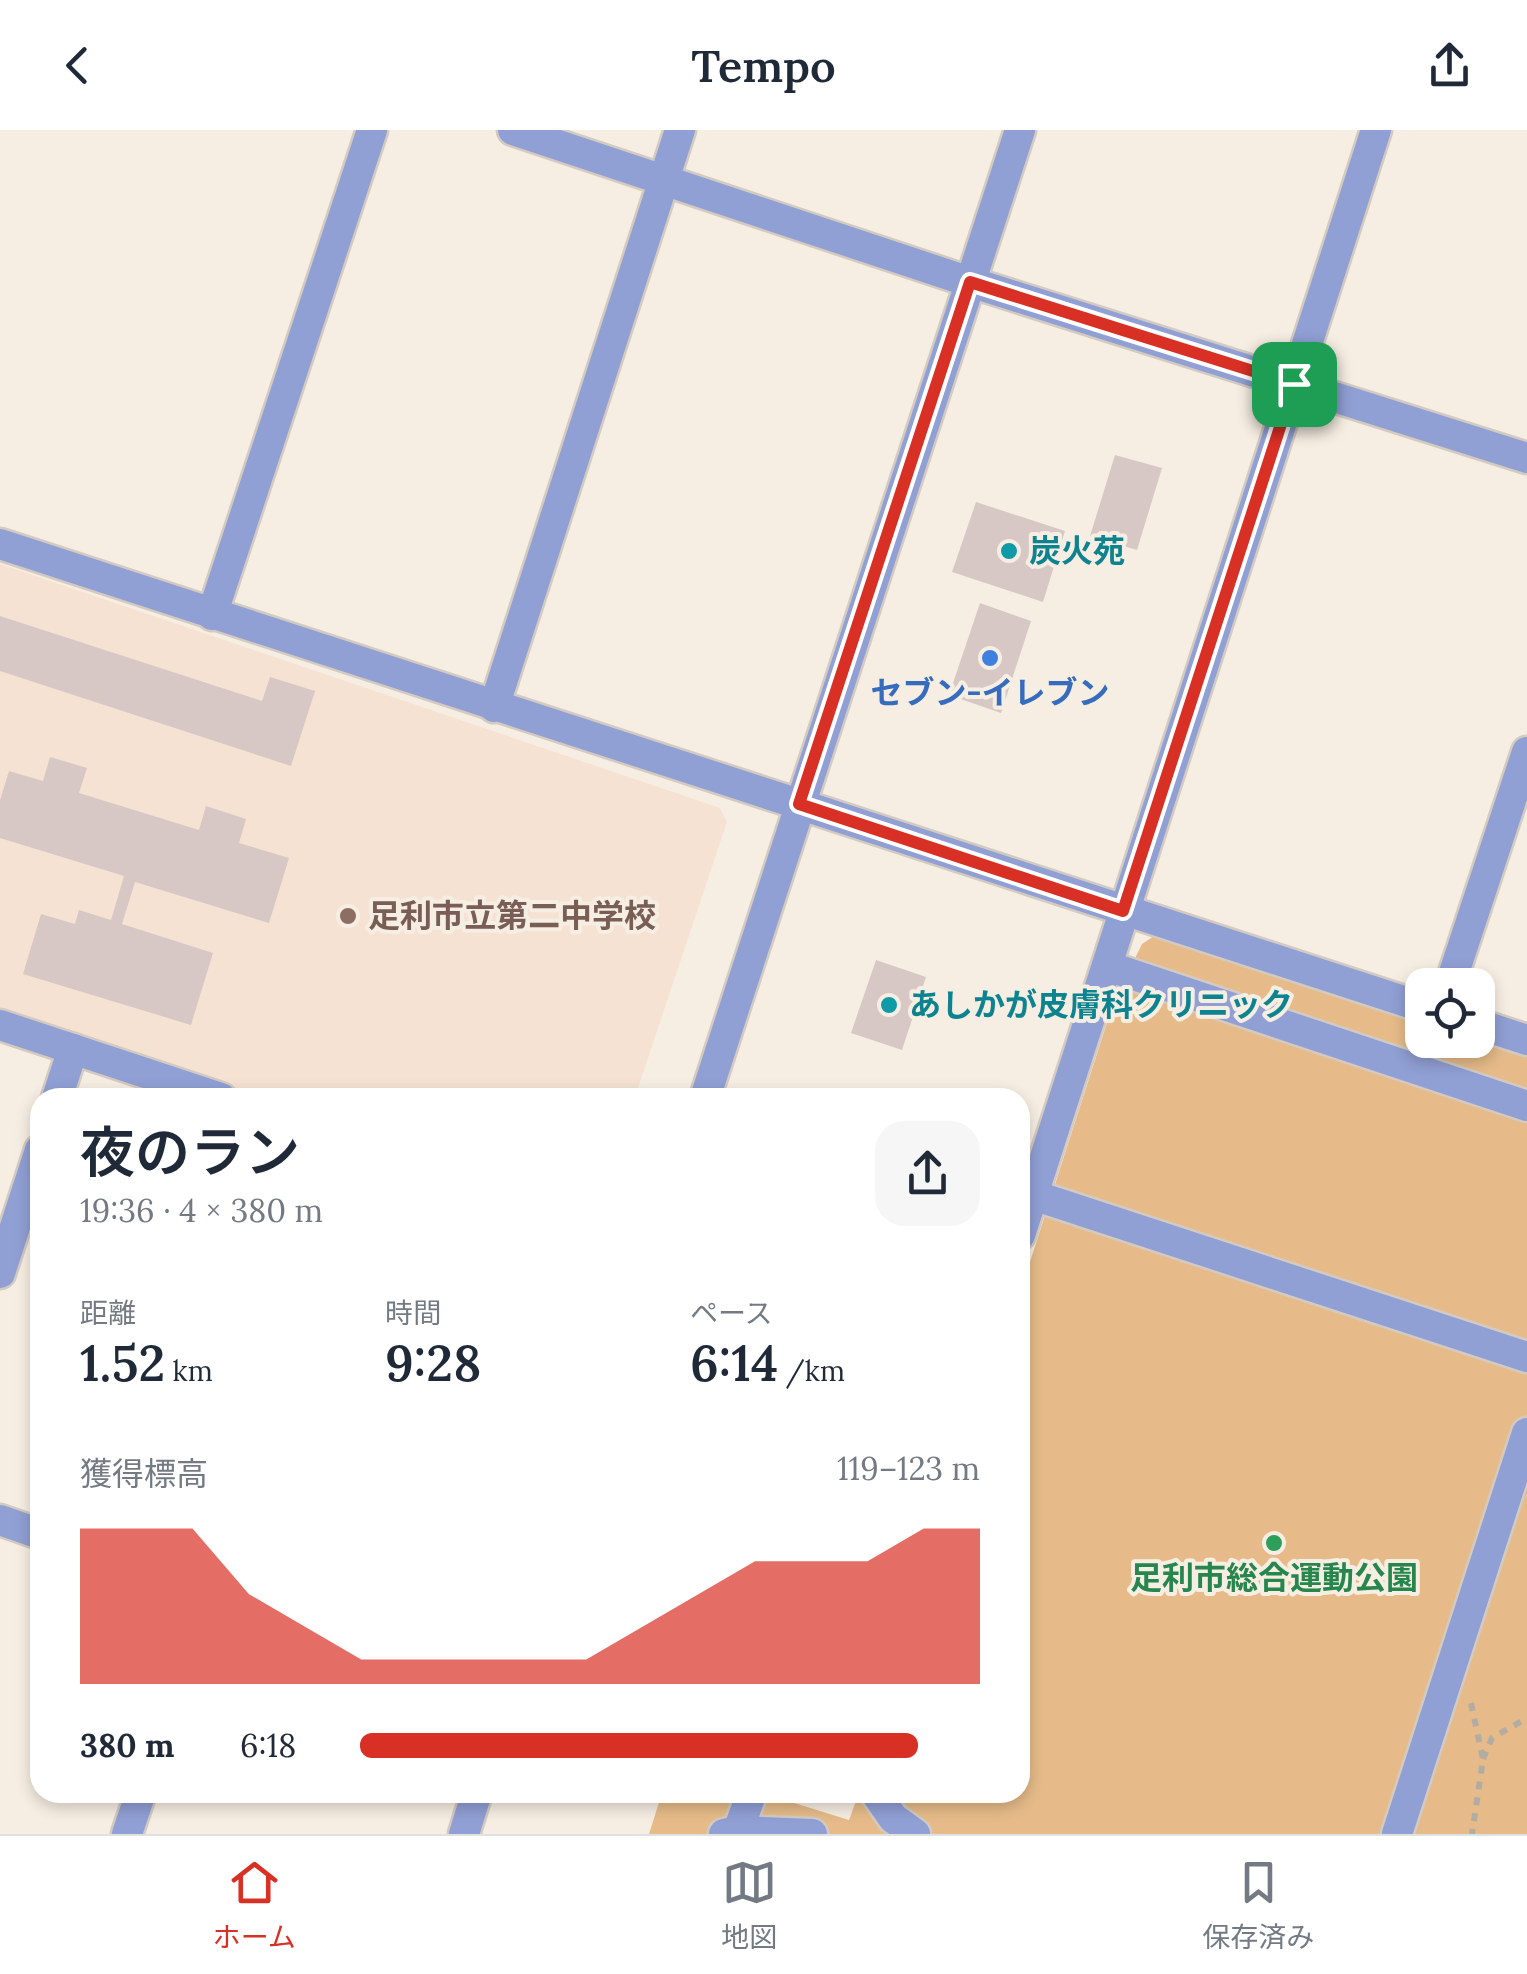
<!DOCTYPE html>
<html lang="ja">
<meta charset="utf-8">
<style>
body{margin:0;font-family:Lora,"Noto Sans JP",serif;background:#f6f6f7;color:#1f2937;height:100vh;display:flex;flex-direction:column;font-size:38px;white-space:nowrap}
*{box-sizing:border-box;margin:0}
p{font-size:32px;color:#747a83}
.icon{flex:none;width:55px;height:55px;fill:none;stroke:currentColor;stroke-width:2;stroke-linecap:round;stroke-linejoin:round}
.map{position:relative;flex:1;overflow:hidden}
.sheet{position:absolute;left:30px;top:958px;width:1000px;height:715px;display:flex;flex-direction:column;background:#fff;border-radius:30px;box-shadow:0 5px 15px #0003}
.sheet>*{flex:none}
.controls{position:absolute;left:1405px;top:838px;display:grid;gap:20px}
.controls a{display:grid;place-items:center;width:90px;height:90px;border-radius:20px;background:#fff;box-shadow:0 5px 15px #0003;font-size:50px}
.pin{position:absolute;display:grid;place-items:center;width:85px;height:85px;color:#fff;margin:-42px;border-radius:20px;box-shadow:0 5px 15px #0006}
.round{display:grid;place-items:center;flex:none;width:105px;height:105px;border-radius:30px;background:#f6f6f7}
.head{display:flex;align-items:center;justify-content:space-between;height:170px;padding:0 50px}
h1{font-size:55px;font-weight:600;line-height:75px}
.metrics{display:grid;grid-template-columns:repeat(3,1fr);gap:15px;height:170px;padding:10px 50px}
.metrics div{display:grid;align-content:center}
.metrics b{font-size:50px;font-weight:600}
.metrics small{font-size:28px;font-weight:400}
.metrics p{font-size:28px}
.chart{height:280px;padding:20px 50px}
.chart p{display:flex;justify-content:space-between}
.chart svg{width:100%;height:180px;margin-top:10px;fill:#d93025;opacity:.7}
ul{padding:0 50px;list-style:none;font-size:32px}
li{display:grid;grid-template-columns:160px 120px 1fr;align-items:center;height:75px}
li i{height:25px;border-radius:12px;background:#d93025}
header{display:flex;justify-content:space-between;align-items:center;height:130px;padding:0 50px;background:#fff;font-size:45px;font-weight:600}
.tab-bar{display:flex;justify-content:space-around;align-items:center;height:140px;border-top:2px solid #e0e1e3;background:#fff;font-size:28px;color:#747a83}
.tab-bar a{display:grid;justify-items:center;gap:5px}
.tab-bar .active{color:#d93025}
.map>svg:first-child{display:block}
.education{fill:#f5e2d2}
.green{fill:#e6bb89}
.building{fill:#d7c8c6}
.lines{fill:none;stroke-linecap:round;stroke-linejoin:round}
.minor-casing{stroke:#d3cbc1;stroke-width:35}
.path{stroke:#b3aca3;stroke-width:6;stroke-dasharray:8 8;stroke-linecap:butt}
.minor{stroke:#909fd4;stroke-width:30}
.route-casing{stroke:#fff;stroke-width:20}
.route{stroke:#d93025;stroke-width:12}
.culture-dot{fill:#0f9aa8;stroke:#f7eee3;stroke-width:4}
.shop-dot{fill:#3f7fe0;stroke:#f7eee3;stroke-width:4}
.education-dot{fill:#8d6e63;stroke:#f7eee3;stroke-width:4}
.leisure-dot{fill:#2e9e5b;stroke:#f7eee3;stroke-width:4}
.labels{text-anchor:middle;stroke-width:8;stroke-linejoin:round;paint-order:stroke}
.culture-label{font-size:32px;font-weight:bold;fill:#0d838f;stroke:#f7eee3;text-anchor:start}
.shop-label{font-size:32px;font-weight:bold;fill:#366cbe;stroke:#f7eee3}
.education-label{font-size:32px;font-weight:bold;fill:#785e54;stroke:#f7eee3;text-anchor:start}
.leisure-label{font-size:32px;font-weight:bold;fill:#27864d;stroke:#f7eee3}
</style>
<header><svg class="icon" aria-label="back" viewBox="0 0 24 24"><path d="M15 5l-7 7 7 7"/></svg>Tempo<svg class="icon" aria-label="share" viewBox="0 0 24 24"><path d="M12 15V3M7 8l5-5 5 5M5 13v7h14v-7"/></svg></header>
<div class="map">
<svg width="1527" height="1704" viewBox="0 0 1527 1704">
<rect width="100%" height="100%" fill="#f7eee3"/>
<polygon class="education" points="0,434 720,678 727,692 635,967 262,967 0,880"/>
<polygon class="green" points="1154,806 1422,893 1422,910 1475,910 1527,927 1527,1704 649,1704 662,1663 762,1663 849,1690 859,1663 1020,1662 1020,1163 1114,871 1142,814"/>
<g class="building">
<polygon points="1115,325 1162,338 1137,420 1090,406"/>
<polygon points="976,372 1065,401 1043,472 952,442"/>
<polygon points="980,473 1031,491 1001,583 949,565"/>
<polygon points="0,486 262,571 270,547 315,561 291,636 0,541"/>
<polygon points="50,627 87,638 79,663 199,700 206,676 246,689 239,713 289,728 269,793 135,752 122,794 213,823 191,895 23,844 41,784 75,794 79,780 111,790 124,746 0,708 0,670 9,641 43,651"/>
<polygon points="876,830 926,847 902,920 851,903"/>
</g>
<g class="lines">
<defs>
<g id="minor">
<polyline points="513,0 970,152 1527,328"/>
<polyline points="0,414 1422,877"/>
<polyline points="212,485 372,0"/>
<polyline points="494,577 680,0"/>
<polyline points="1107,836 1527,976"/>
<polyline points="1450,855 1527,622"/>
<polyline points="1478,894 1527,910"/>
<polyline points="0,895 221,968"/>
<polyline points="57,968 73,919"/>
<polyline points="705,968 1020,0"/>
<polyline points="1033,1065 1527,1227"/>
<polyline points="1020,1105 1376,0"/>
<polyline points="0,1143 40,1020"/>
<polyline points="0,1390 40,1404"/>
<polyline points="875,1662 893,1688 915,1704"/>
<polyline points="738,1701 752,1662"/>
<polyline points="127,1704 141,1662"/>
<polyline points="464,1704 477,1662"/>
<polyline points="724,1704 738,1701 812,1704"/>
<polyline points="1397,1704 1527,1303"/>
</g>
</defs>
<use href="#minor" class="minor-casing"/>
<g class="path">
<polyline points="1471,1573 1483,1629 1472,1704"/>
<polyline points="1483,1629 1492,1608 1527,1588"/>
</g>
<use href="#minor" class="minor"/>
</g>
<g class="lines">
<defs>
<polygon id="route" points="970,152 1294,254 1123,781 799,674"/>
</defs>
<use href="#route" class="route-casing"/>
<use href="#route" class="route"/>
</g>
<g class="culture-dot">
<circle cx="1009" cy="421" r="10"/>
<circle cx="889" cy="875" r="10"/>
</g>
<circle class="shop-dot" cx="990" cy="528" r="10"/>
<circle class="education-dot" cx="348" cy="786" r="10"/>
<circle class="leisure-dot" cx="1274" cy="1413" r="10"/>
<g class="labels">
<g class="culture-label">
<text x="1029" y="432">炭火苑</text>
<text x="909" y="886">あしかが皮膚科クリニック</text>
</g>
<g class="shop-label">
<text x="990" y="574">セブン-イレブン</text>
</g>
<g class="education-label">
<text x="368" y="797">足利市立第二中学校</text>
</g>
<g class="leisure-label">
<text x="1274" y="1459">足利市総合運動公園</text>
</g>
</g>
</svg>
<div class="controls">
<a><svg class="icon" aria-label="locate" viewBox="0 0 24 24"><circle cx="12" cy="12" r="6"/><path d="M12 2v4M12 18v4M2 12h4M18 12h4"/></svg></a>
</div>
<div class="pin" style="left:1294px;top:254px;background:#1e9e55"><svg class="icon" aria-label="arrive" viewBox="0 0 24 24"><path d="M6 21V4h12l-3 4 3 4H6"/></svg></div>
<section class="sheet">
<div class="head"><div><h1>夜のラン</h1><p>19:36 · 4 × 380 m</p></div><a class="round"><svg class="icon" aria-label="share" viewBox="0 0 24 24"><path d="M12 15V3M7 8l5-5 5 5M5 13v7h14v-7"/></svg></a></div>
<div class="metrics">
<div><p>距離</p><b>1.52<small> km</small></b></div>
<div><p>時間</p><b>9:28</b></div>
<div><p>ペース</p><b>6:14<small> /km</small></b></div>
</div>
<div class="chart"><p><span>獲得標高</span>119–123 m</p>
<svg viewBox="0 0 160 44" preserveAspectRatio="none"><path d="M0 44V6L10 6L20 6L30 22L40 30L50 38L60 38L70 38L80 38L90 38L100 30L110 22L120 14L130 14L140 14L150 6L160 6V44z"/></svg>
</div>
<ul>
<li><b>380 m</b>6:18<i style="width:90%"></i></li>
</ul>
</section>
</div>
<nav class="tab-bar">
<a class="active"><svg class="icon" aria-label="home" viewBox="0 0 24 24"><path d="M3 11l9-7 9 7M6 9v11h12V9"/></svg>ホーム</a>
<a><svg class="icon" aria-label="map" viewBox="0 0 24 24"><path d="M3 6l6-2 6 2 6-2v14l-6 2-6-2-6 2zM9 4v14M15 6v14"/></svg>地図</a>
<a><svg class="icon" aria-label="saved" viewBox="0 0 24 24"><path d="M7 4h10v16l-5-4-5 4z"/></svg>保存済み</a>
</nav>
